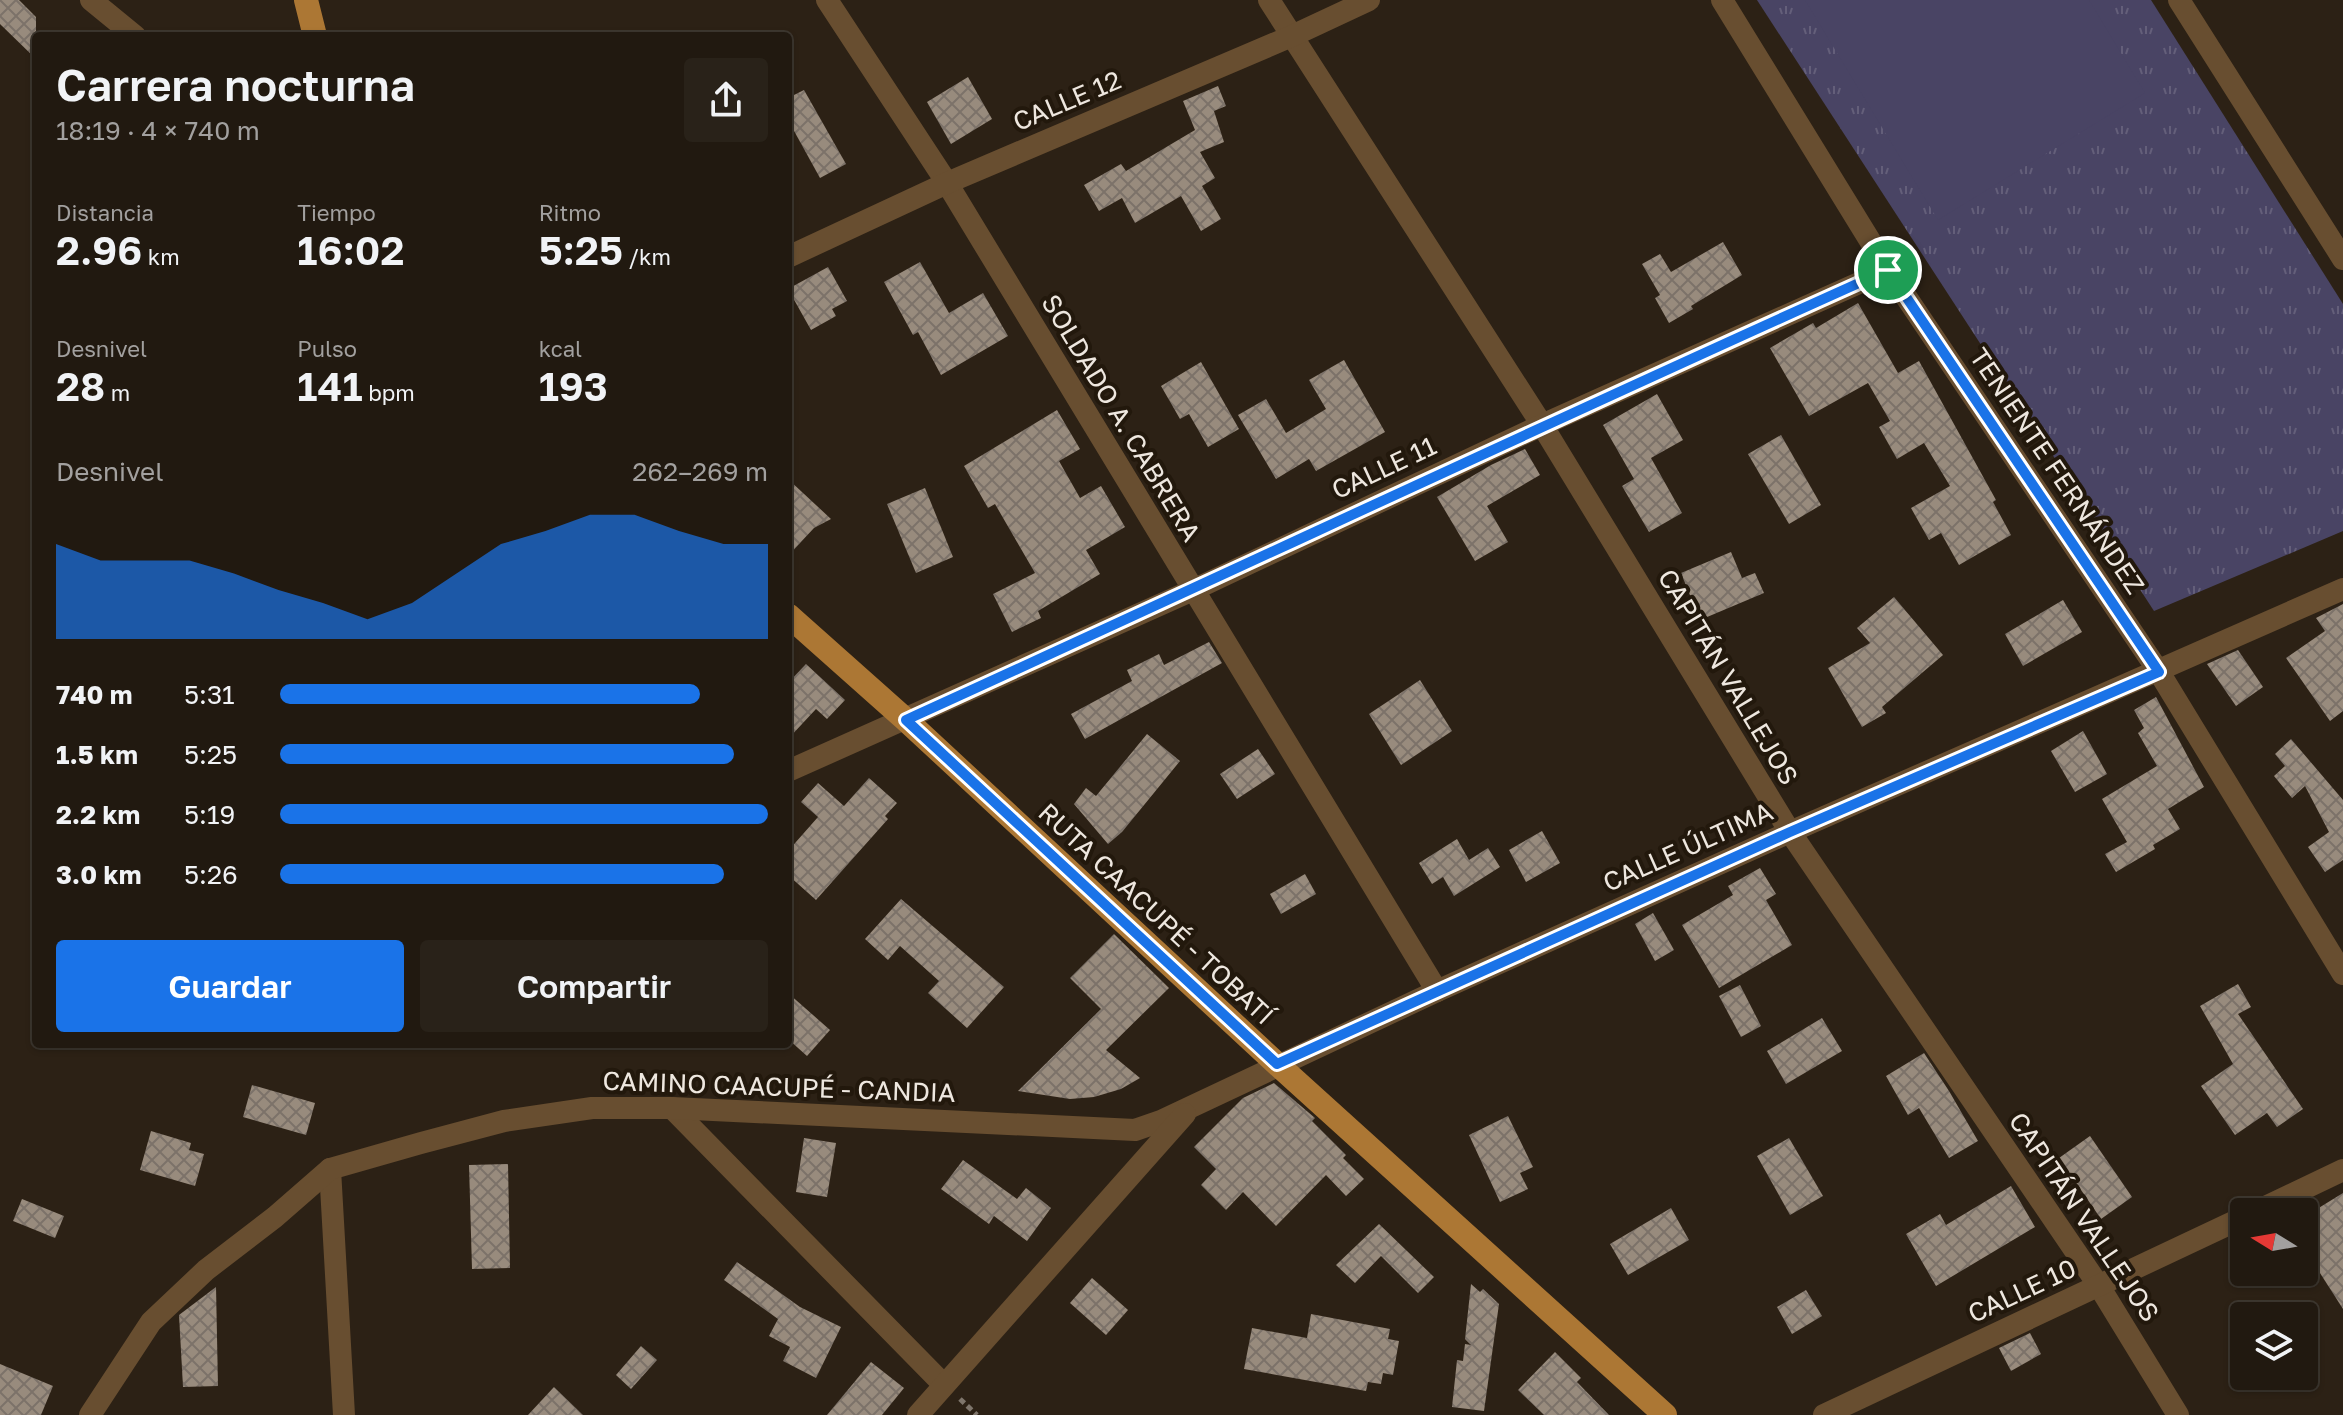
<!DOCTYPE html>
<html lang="es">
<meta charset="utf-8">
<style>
body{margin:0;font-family:"Golos Text",sans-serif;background:#292219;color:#f1f3f6;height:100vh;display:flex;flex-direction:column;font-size:30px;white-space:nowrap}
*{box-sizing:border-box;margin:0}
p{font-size:26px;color:#a2a09f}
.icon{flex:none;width:44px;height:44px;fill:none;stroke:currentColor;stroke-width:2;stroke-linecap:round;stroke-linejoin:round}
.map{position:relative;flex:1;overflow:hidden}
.drawer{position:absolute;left:32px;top:32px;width:760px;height:1016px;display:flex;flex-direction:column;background:#211910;border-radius:8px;box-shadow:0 2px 6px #0004,0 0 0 2px #3e3830}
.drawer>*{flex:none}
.needle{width:52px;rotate:281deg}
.fabs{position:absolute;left:2230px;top:1198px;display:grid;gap:16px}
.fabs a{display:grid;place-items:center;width:88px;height:88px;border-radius:8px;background:#211910;box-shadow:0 2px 6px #0004,0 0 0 2px #3e3830;font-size:40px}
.pin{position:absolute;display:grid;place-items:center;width:68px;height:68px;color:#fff;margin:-34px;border:4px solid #fff;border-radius:50%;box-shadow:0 2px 8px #0007}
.round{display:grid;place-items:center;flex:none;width:84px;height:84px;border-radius:8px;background:#292219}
.summary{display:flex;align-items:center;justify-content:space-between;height:136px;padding:0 24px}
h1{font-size:44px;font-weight:600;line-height:60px}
.metrics{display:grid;grid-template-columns:repeat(3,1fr);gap:12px;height:136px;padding:8px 24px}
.metrics div{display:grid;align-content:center}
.metrics b{font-size:40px;font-weight:600}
.metrics small{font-size:22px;font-weight:400}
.metrics p{font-size:22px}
.chart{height:224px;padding:16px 24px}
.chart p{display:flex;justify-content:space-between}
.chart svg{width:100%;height:144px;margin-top:8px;fill:#1a73e8;opacity:.7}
.button{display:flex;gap:16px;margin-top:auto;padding:16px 24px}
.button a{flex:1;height:92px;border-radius:8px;background:#1a73e8;color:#fff;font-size:32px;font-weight:600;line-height:92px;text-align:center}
.button a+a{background:#292219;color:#f1f3f6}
ul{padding:0 24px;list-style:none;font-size:26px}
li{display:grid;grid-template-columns:128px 96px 1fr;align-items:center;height:60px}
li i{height:20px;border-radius:10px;background:#1a73e8}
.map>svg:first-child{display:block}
.park{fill:url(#park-tufts)}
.garden{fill:#494464}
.building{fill:url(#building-cross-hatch)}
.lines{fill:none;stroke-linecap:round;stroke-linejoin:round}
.path{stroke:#7e756b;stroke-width:5;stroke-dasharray:6 4;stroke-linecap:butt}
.street{stroke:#684e30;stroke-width:22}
.primary{stroke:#ac7734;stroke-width:24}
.route-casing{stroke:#fff;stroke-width:16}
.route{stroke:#1a73e8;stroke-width:10}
.labels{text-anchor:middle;stroke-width:8;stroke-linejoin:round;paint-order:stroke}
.street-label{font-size:26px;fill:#eee7df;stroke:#22180c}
</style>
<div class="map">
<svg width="2343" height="1415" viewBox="0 0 2343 1415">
<defs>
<pattern id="park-tufts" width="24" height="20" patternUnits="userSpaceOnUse" patternTransform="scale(2)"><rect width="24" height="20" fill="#494464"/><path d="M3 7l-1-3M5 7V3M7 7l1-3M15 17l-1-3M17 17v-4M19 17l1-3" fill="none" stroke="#645f7a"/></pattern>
<pattern id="building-cross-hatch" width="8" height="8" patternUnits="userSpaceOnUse" patternTransform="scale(2)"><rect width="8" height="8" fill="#988b7d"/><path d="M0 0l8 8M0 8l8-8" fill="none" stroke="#7c7269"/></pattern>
</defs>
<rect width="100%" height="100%" fill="#2c2115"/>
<polygon class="park" points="1757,0 2151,0 2343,304 2343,531 2154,611"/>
<polygon class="garden" points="1805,0 2089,0 2145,93 1938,220"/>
<g class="building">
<polygon points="0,0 19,0 36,17 36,59 0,24"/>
<polygon points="968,77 992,119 951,144 927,102"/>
<polygon points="1218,86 1226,106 1214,111 1224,142 1200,152 1215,178 1202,186 1221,219 1201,231 1181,196 1135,223 1122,198 1099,211 1084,185 1121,164 1126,171 1195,130 1183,101"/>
<polygon points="804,90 846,164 820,178 788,120 788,98"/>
<polygon points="1723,242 1742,275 1691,306 1693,309 1669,323 1655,298 1660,295 1642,264 1660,254 1671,272"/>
<polygon points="920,262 949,313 983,293 1008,336 941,375 918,332 913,335 884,282"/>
<polygon points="828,267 847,301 832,309 836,316 811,330 788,289"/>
<polygon points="1858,303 1898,373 1919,361 1996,500 1993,502 2011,535 1959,565 1941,533 1929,540 1911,508 1950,486 1924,443 1897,459 1879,427 1890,421 1868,383 1809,416 1770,348 1813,323 1816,328"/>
<polygon points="1344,360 1385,432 1316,471 1309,459 1276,479 1238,415 1266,399 1286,433 1326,409 1309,380"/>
<polygon points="1201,362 1239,429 1208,447 1189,414 1180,419 1161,386"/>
<polygon points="1657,394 1683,440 1651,458 1682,513 1649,532 1622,486 1634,479 1603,425"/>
<polygon points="1057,410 1080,449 1059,461 1080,498 1101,486 1125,527 1086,550 1100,574 1038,611 1041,618 1012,632 993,594 1035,573 995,504 988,508 964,466"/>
<polygon points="1781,435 1821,505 1789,524 1748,454"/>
<polygon points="1525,449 1540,475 1487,506 1508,542 1475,561 1437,497 1491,465"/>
<polygon points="788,479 831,519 814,528 788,556"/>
<polygon points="925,488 953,557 916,573 887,504"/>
<polygon points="1731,552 1742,578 1755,573 1764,593 1700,620 1681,573"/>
<polygon points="1894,597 1943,655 1882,707 1886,713 1862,727 1828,668 1870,643 1857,628"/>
<polygon points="2063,600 2082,632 2023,666 2005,634"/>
<polygon points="2343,604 2343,711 2330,721 2286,658 2325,631 2316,618"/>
<polygon points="1209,642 1222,663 1085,739 1071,714 1132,681 1127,670 1159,654 1164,665"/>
<polygon points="2238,650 2263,687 2236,706 2207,664"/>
<polygon points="806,664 845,700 827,719 816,709 788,739 788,683"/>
<polygon points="1420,680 1452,731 1401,765 1369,714"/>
<polygon points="2156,697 2204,787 2168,809 2180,829 2153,845 2155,849 2116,872 2105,854 2127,842 2102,799 2157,766 2138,733 2144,728 2134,710"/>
<polygon points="2083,731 2107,774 2075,792 2051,751"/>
<polygon points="1147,734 1180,761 1122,832 1108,844 1074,804 1086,788 1096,796"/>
<polygon points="2291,739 2343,800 2343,860 2325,872 2308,847 2329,832 2305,786 2292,798 2274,776 2285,766 2275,754"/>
<polygon points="1258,749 1275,774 1237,799 1220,774"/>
<polygon points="869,778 897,803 885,816 888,819 816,900 788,875 788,851 818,817 801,802 818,783 844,806"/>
<polygon points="1542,831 1560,863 1526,882 1509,850"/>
<polygon points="1457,839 1469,860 1488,848 1500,867 1454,896 1443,877 1432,884 1419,863"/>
<polygon points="1760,868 1776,894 1766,900 1792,945 1719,988 1682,925 1733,895 1728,886"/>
<polygon points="1305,874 1316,894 1281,914 1270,894"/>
<polygon points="901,899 1004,987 967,1028 928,993 939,981 900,946 888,960 865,939"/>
<polygon points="1653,913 1674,950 1655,961 1635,924"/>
<polygon points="1114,934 1169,988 1106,1050 1140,1078 1121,1089 1094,1097 1070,1099 1018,1091 1101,1009 1070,978"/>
<polygon points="2238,984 2251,1007 2238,1014 2303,1109 2277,1127 2267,1113 2235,1135 2201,1086 2233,1064 2200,1006"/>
<polygon points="1740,985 1761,1026 1741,1037 1719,996"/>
<polygon points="788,993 830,1030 807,1056 788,1039"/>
<polygon points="1822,1018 1842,1051 1786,1084 1767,1051"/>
<polygon points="1924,1053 1949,1091 1978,1141 1949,1158 1919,1108 1908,1115 1886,1076"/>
<polygon points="1274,1083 1315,1118 1312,1121 1346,1155 1343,1158 1364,1179 1346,1196 1326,1175 1276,1226 1243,1192 1226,1210 1201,1185 1216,1169 1194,1147 1243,1098"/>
<polygon points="252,1085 315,1103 306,1135 243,1117"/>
<polygon points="1508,1116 1533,1167 1520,1173 1528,1189 1500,1202 1469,1135"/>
<polygon points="151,1131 191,1143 189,1150 204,1154 195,1186 140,1170"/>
<polygon points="2090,1136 2132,1197 2101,1219 2059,1158"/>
<polygon points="804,1138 836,1143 827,1197 796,1192"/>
<polygon points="1789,1138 1823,1196 1790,1215 1757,1156"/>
<polygon points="963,1160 1017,1199 1026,1188 1051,1208 1027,1241 994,1216 989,1224 941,1189"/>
<polygon points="508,1164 510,1268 472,1269 469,1165"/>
<polygon points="2011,1186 2035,1227 1936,1286 1906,1234 1940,1214 1946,1225"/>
<polygon points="2343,1193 2343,1309 2304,1248 2304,1217"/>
<polygon points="22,1199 64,1216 55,1238 13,1221"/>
<polygon points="1671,1208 1689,1240 1628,1275 1610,1244"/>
<polygon points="1379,1224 1434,1277 1418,1293 1381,1256 1355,1283 1336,1265"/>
<polygon points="737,1262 800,1307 841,1327 816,1378 783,1361 790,1347 769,1336 778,1319 724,1280"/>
<polygon points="1092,1278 1128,1310 1106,1335 1070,1303"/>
<polygon points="1471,1284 1480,1292 1483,1289 1499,1304 1484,1411 1452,1407 1457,1360 1463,1361 1465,1344 1471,1345 1465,1339"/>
<polygon points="216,1287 218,1386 183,1387 179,1315"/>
<polygon points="1806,1290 1822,1316 1792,1334 1777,1307"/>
<polygon points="1311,1314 1390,1329 1388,1339 1399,1341 1393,1375 1383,1373 1381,1384 1368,1382 1366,1391 1244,1369 1252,1328 1307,1338"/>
<polygon points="2030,1333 2041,1354 2011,1371 1999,1348"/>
<polygon points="641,1346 657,1360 631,1389 616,1375"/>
<polygon points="1555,1352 1581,1378 1577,1382 1609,1415 1544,1415 1518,1390"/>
<polygon points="871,1362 904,1388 882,1415 827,1415"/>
<polygon points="0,1364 53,1386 41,1415 0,1415"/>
<polygon points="554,1387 583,1415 528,1415"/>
</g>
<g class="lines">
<polyline class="path" points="960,1399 977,1415"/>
<g class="street">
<polyline points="91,0 135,36"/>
<polyline points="827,0 947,183 1437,991"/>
<polyline points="1269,0 1542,425 1790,832 2099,1286 2178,1415"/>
<polyline points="1722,0 1888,270 2159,672 2343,974"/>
<polyline points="2179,0 2343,259"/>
<polyline points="788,257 947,183 1292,36 1369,0"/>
<polyline points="788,771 1193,590 1542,425 1888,270"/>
<polyline points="672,1108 944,1385"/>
<polyline points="330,1169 344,1415"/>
<polyline points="2255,1212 2343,1170"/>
<polyline points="90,1415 151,1322 206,1270 275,1217 330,1169 421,1143 504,1121 592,1108 672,1108 1135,1130 1161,1121 1437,991 1790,832 2343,589"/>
<polyline points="918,1415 1185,1114"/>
<polyline points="1824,1415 2244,1217"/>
</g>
<g class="primary">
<polyline points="306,0 315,36"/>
<polyline points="788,615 906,720 1277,1064 1665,1415"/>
</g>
</g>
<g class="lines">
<defs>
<path id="route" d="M1888,270L2159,672L1790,832L1277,1064L906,720C1234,571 1559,417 1888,270Z"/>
</defs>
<use href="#route" class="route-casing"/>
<use href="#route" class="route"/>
</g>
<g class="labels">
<g class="street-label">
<text transform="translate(1067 101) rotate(-23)" y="9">CALLE 12</text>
<text transform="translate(1121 418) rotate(59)" y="9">SOLDADO A. CABRERA</text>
<text transform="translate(1384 468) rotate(-25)" y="9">CALLE 11</text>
<text transform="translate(2057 471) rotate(56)" y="9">TENIENTE FERNÁNDEZ</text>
<text transform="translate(1728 677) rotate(59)" y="9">CAPITÁN VALLEJOS</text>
<text transform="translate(1688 847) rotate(-24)" y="9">CALLE ÚLTIMA</text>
<text transform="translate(1156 914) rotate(43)" y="9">RUTA CAACUPÉ - TOBATÍ</text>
<text transform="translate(779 1087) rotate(2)" y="9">CAMINO CAACUPÉ - CANDIA</text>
<text transform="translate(2084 1217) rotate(56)" y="9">CAPITÁN VALLEJOS</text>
<text transform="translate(2022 1291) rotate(-25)" y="9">CALLE 10</text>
</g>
</g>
</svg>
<div class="fabs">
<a><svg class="needle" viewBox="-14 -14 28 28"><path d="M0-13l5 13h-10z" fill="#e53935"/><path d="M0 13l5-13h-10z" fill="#a2a09f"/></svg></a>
<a><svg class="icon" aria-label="layers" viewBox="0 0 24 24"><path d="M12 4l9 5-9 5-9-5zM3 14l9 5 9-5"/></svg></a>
</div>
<div class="pin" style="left:1888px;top:270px;background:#1e9e55"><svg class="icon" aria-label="arrive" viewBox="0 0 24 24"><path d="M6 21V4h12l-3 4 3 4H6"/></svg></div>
<section class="drawer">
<div class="summary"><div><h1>Carrera nocturna</h1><p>18:19 · 4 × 740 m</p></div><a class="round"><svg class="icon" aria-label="share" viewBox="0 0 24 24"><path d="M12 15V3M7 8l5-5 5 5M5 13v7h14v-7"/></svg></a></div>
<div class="metrics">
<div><p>Distancia</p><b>2.96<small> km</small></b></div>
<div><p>Tiempo</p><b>16:02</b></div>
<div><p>Ritmo</p><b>5:25<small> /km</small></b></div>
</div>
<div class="metrics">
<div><p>Desnivel</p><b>28<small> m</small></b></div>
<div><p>Pulso</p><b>141<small> bpm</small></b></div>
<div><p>kcal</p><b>193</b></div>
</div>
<div class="chart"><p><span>Desnivel</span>262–269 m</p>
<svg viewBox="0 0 160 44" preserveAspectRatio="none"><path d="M0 44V15L10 20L20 20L30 20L40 24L50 29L60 33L70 38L80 33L90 24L100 15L110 11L120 6L130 6L140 11L150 15L160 15V44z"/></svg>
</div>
<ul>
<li><b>740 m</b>5:31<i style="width:86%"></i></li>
<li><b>1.5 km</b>5:25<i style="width:93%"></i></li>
<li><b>2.2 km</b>5:19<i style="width:100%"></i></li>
<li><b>3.0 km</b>5:26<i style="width:91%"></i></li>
</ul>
<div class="button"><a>Guardar</a><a>Compartir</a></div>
</section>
</div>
